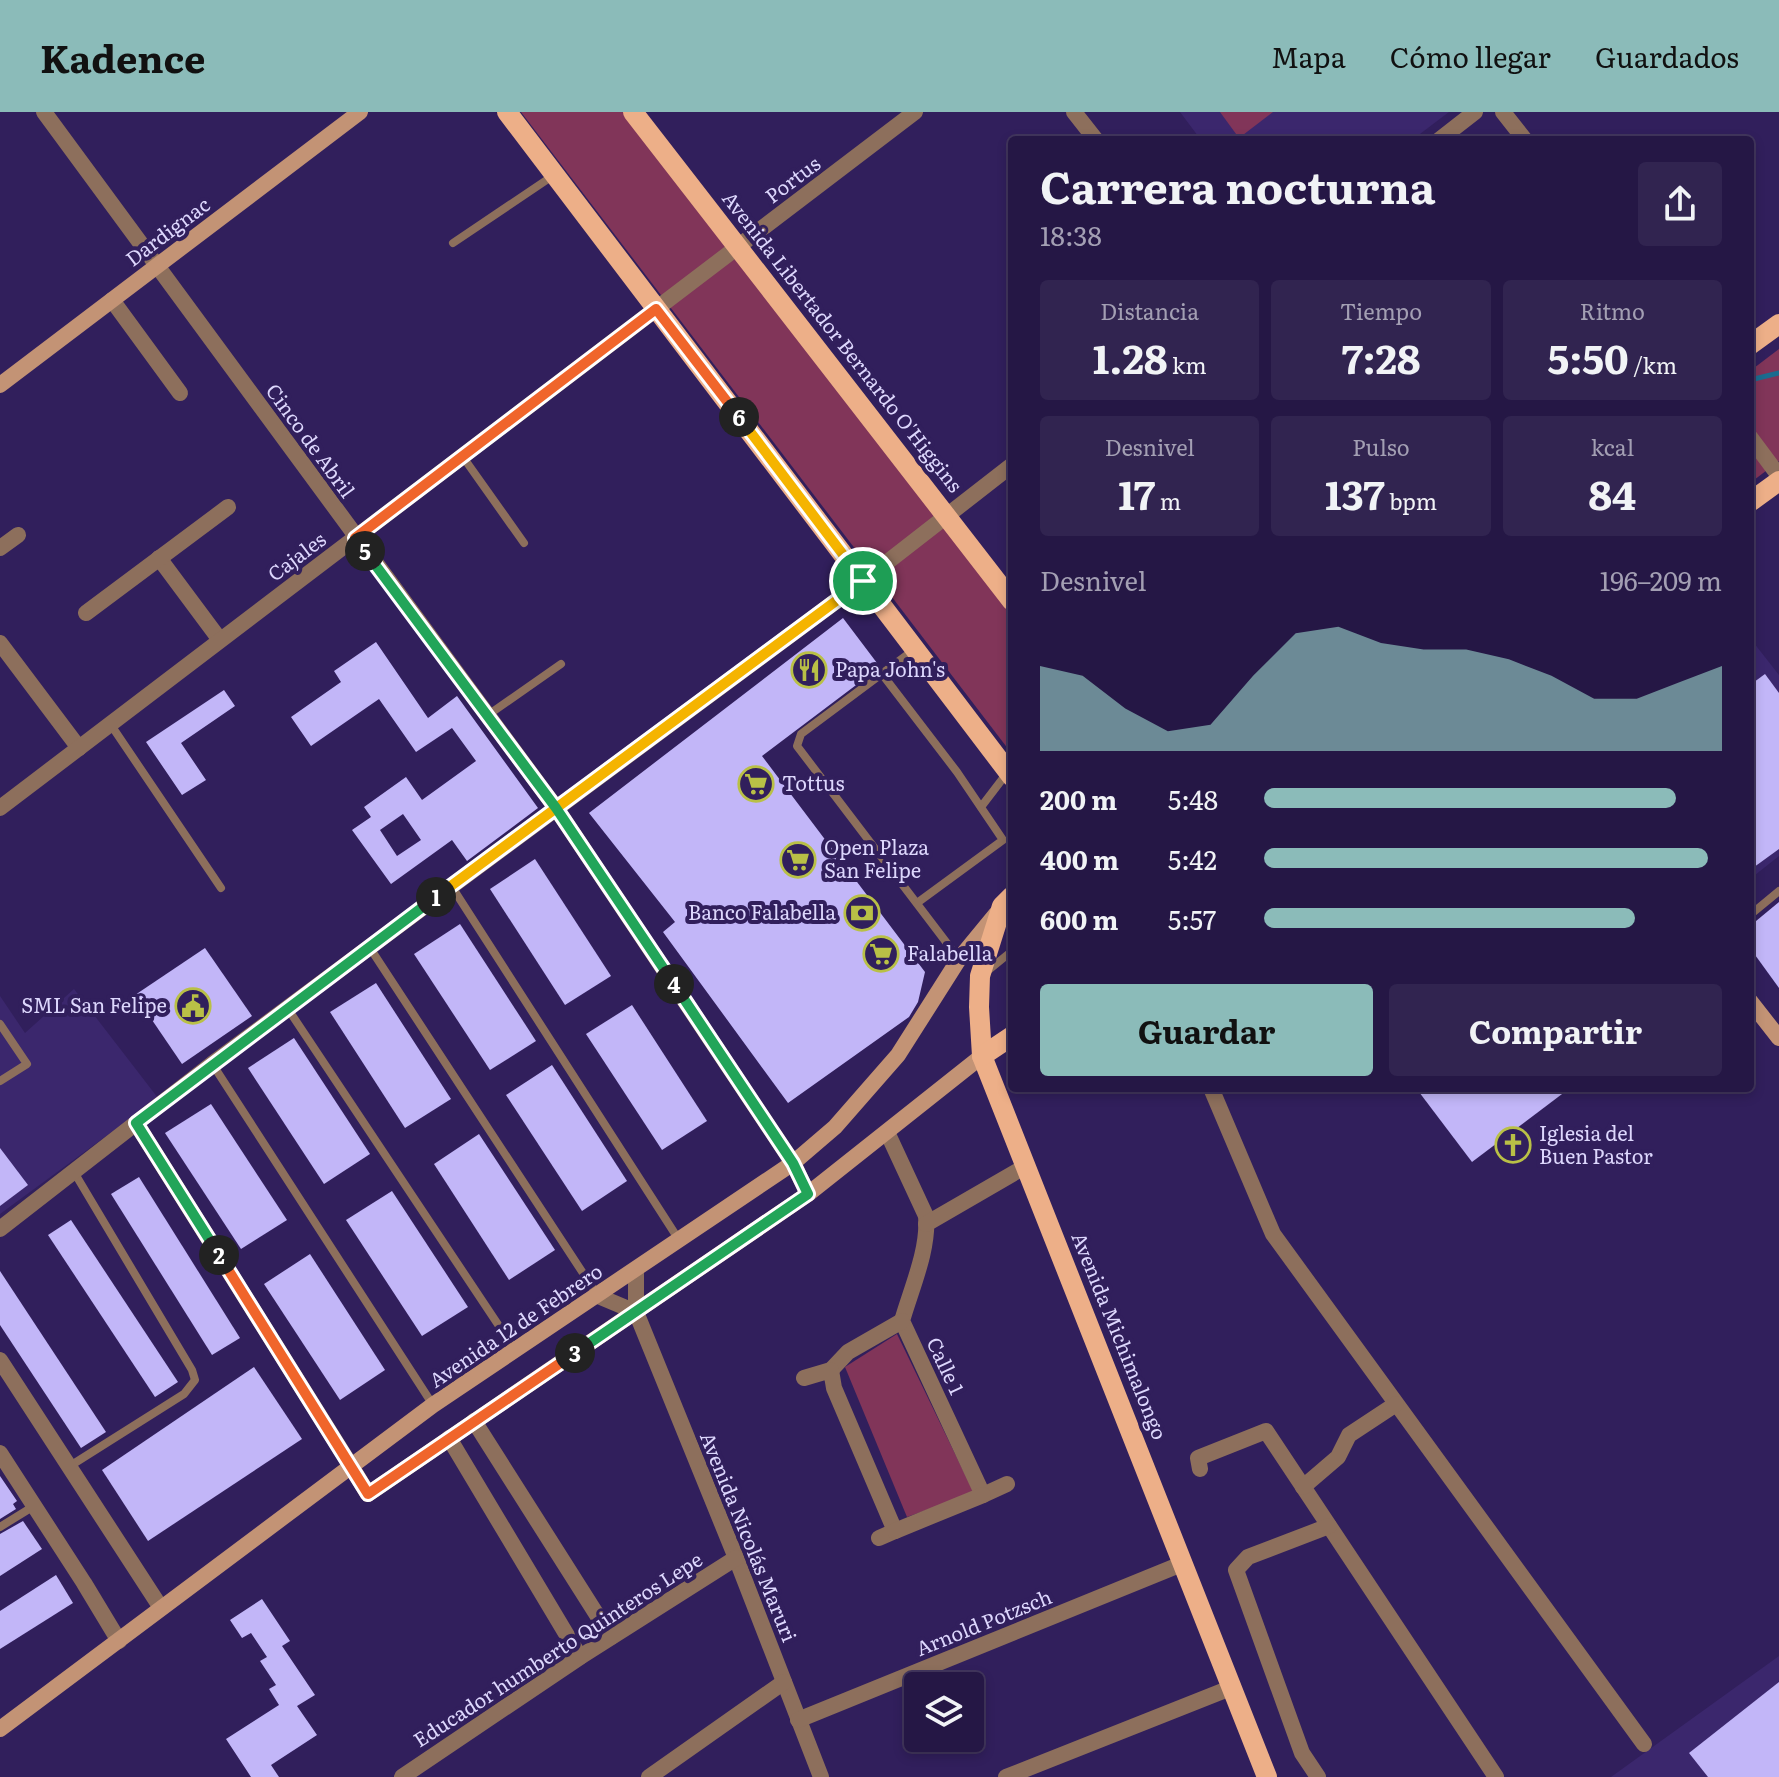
<!DOCTYPE html>
<html lang="es">
<meta charset="utf-8">
<style>
body{margin:0;font-family:Literata,serif;background:#312450;color:#f1f3f6;height:100vh;display:flex;flex-direction:column;font-size:30px;white-space:nowrap}
*{box-sizing:border-box;margin:0}
p{font-size:26px;color:#a39fb3}
.icon{flex:none;width:44px;height:44px;fill:none;stroke:currentColor;stroke-width:2;stroke-linecap:round;stroke-linejoin:round}
.map{position:relative;flex:1;overflow:hidden}
.panel{position:absolute;left:1008px;top:24px;width:746px;height:956px;display:flex;flex-direction:column;background:#251745;border-radius:8px;box-shadow:0 4px 12px #0003,0 0 0 2px #42365e}
.panel>*{flex:none}
.buttons{position:absolute;left:904px;top:1560px;display:grid;gap:16px}
.buttons a{display:grid;place-items:center;width:80px;height:80px;border-radius:8px;background:#251745;box-shadow:0 4px 12px #0003,0 0 0 2px #42365e;font-size:40px}
.pin{position:absolute;display:grid;place-items:center;width:68px;height:68px;color:#fff;margin:-34px;border:4px solid #fff;border-radius:50%;box-shadow:0 2px 8px #0007}
.km{position:absolute;width:40px;height:40px;margin:-20px;border-radius:50%;background:#222;color:#fff;font-size:22px;line-height:40px;text-align:center}
.round{display:grid;place-items:center;flex:none;width:84px;height:84px;border-radius:8px;background:#312450}
.summary{display:flex;align-items:center;justify-content:space-between;height:136px;padding:0 32px}
h1{font-size:44px;font-weight:700;line-height:60px}
.stats{display:grid;grid-template-columns:repeat(3,1fr);gap:12px;height:136px;padding:8px 32px}
.stats div{display:grid;align-content:center;border-radius:8px;background:#312450;text-align:center}
.stats b{font-size:40px;font-weight:700}
.stats small{font-size:22px;font-weight:400}
.stats p{font-size:22px}
.chart{height:224px;padding:16px 32px}
.chart p{display:flex;justify-content:space-between}
.chart svg{width:100%;height:144px;margin-top:8px;fill:#8bbbb9;opacity:.7}
.button{display:flex;gap:16px;margin-top:auto;padding:16px 32px}
.button a{flex:1;height:92px;border-radius:8px;background:#8bbbb9;color:#111;font-size:32px;font-weight:700;line-height:92px;text-align:center}
.button a+a{background:#312450;color:#f1f3f6}
ul{padding:0 32px;list-style:none;font-size:26px}
li{display:grid;grid-template-columns:128px 96px 1fr;align-items:center;height:60px}
li i{height:20px;border-radius:10px;background:#8bbbb9}
header{display:flex;align-items:center;gap:48px;box-sizing:border-box;height:112px;padding:0 40px;background:#8bbbb9;color:#111}
header strong{font-size:38px}
nav{display:flex;gap:44px;margin-inline-start:auto;font-size:28px}
.map>svg:first-child{display:block}
.built{fill:#3b276d}
.green{fill:#813559}
.lines{fill:none;stroke-linecap:round;stroke-linejoin:round}
.stream{stroke:#1b6c8f;stroke-width:5}
.building{fill:#c2b6f8;fill-rule:evenodd}
.lane{stroke:#8d6f5c;stroke-width:8}
.street{stroke:#8d6f5c;stroke-width:16}
.secondary{stroke:#c39375;stroke-width:16}
.primary{stroke:#edaf88;stroke-width:20}
.split-1-casing{stroke:#fff;stroke-width:16}
.split-2-casing{stroke:#fff;stroke-width:16}
.split-3-casing{stroke:#fff;stroke-width:16}
.split-4-casing{stroke:#fff;stroke-width:16}
.split-5-casing{stroke:#fff;stroke-width:16}
.split-6-casing{stroke:#fff;stroke-width:16}
.split-7-casing{stroke:#fff;stroke-width:16}
.split-1{stroke:#f5b400;stroke-width:10}
.split-2{stroke:#22a559;stroke-width:10}
.split-3{stroke:#f0652b;stroke-width:10}
.split-4{stroke:#22a559;stroke-width:10}
.split-5{stroke:#22a559;stroke-width:10}
.split-6{stroke:#f0652b;stroke-width:10}
.split-7{stroke:#f5b400;stroke-width:10}
.labels{text-anchor:middle;stroke-width:8;stroke-linejoin:round;paint-order:stroke}
.street-label{font-size:20px;fill:#ddd7fd;stroke:#311f5c}
.poi-label{font-size:20px;fill:#ddd7fd;stroke:#311f5c;text-anchor:start}
</style>
<header>
<strong>Kadence</strong>
<nav><a>Mapa</a><a>Cómo llegar</a><a>Guardados</a></nav>
</header>
<div class="map">
<svg width="1779" height="1665" viewBox="0 0 1779 1665">
<rect width="100%" height="100%" fill="#311f5c"/>
<g class="built">
<polygon points="1180,0 1449,0 1412,28 1201,28"/>
<polygon points="1750,526 1779,563 1779,744 1750,767"/>
<polygon points="74,877 158,986 0,1102 0,884 25,921"/>
<polygon points="1779,1544 1779,1665 1611,1665 1636,1647"/>
</g>
<g class="green">
<polygon points="521,0 628,0 1012,499 1012,642"/>
<polygon points="1220,0 1273,0 1239,26"/>
<polygon points="1779,237 1779,349 1750,371 1750,259"/>
<polygon points="897,1222 974,1381 907,1405 845,1255"/>
</g>
<g class="lines">
<polyline class="stream" points="1750,268 1779,261"/>
</g>
<g class="building">
<polygon points="843,506 880,555 762,644 925,860 918,890 909,905 788,991 663,820 675,810 589,701"/>
<path d="M376,530L428,606L457,584L538,696L467,749L452,728L391,772L352,718L371,705L364,695L406,665L422,688L476,649L452,616L416,640L379,587L311,634L291,605L341,570L334,559ZM403,702L421,728L397,744L380,718Z"/>
<polygon points="1765,562 1779,581 1779,737 1750,758 1750,573"/>
<polygon points="224,578 235,594 181,631 206,668 182,683 146,630"/>
<polygon points="535,747 611,864 565,893 490,777"/>
<polygon points="1779,790 1779,876 1750,836 1750,814"/>
<polygon points="460,812 536,929 490,958 414,842"/>
<polygon points="205,836 252,904 182,952 135,883"/>
<polygon points="376,871 451,987 405,1016 330,900"/>
<polygon points="632,893 707,1009 662,1038 586,922"/>
<polygon points="294,926 370,1042 324,1072 248,956"/>
<polygon points="552,953 627,1069 582,1099 506,983"/>
<polygon points="1416,976 1570,976 1472,1050"/>
<polygon points="211,992 287,1108 241,1137 165,1021"/>
<polygon points="479,1022 555,1138 509,1168 434,1052"/>
<polygon points="0,1036 28,1073 0,1094"/>
<polygon points="139,1065 240,1226 212,1243 111,1082"/>
<polygon points="392,1079 468,1195 422,1224 346,1108"/>
<polygon points="71,1108 178,1270 155,1285 48,1123"/>
<polygon points="310,1142 385,1258 340,1288 264,1172"/>
<polygon points="0,1159 106,1320 81,1336 0,1213"/>
<polygon points="254,1255 302,1327 148,1429 102,1358"/>
<polygon points="0,1364 17,1389 13,1392 16,1397 0,1407"/>
<polygon points="23,1409 42,1437 0,1464 0,1422"/>
<polygon points="56,1463 73,1491 0,1537 0,1499"/>
<polygon points="262,1487 290,1529 282,1534 315,1583 297,1594 317,1623 271,1653 279,1665 251,1665 226,1627 279,1593 269,1577 276,1573 260,1549 267,1545 251,1521 242,1526 230,1508"/>
<polygon points="1779,1570 1779,1665 1708,1665 1689,1641"/>
</g>
<g class="lines">
<g class="lane">
<polyline points="453,131 554,63"/>
<polyline points="463,345 524,431"/>
<polyline points="915,537 801,622 797,634 959,847"/>
<polyline points="882,562 957,660 1003,728 917,791"/>
<polyline points="488,603 561,552"/>
<polyline points="111,613 221,776"/>
<polyline points="981,695 1007,661"/>
<polyline points="452,775 679,1128"/>
<polyline points="1750,803 1779,779"/>
<polyline points="370,836 598,1184"/>
<polyline points="985,861 1012,839"/>
<polyline points="288,897 515,1238"/>
<polyline points="0,912 27,952 0,969"/>
<polyline points="213,953 433,1293"/>
<polyline points="70,1354 184,1282 195,1268 192,1258 74,1060"/>
<polyline points="0,1415 34,1394"/>
</g>
<g class="street">
<polyline points="44,0 556,696 793,1051 808,1082"/>
<polyline points="1074,0 1096,28"/>
<polyline points="1503,0 1525,28"/>
<polyline points="1439,28 1475,0"/>
<polyline points="112,188 180,281"/>
<polyline points="1750,325 1779,364"/>
<polyline points="0,436 18,423"/>
<polyline points="159,446 220,528"/>
<polyline points="86,501 228,395"/>
<polyline points="0,531 79,636"/>
<polyline points="0,696 915,0"/>
<polyline points="1211,976 1273,1122 1644,1632"/>
<polyline points="136,1011 351,1354"/>
<path d="M887,1020L926,1104C929,1138 911,1177 902,1209L983,1383L1007,1372"/>
<polyline points="926,1112 1026,1054"/>
<polyline points="0,1117 212,952 863,469 1012,353"/>
<polyline points="636,1158 636,1200 736,1446 821,1665"/>
<polyline points="598,1184 636,1200"/>
<polyline points="0,1248 161,1496"/>
<polyline points="831,1258 848,1240 902,1209"/>
<polyline points="804,1266 831,1258 834,1276 895,1419 879,1426"/>
<polyline points="474,1309 611,1525"/>
<polyline points="449,1326 580,1545"/>
<polyline points="0,1341 84,1471 119,1529"/>
<polyline points="1200,1357 1198,1346 1266,1319 1496,1665"/>
<polyline points="1303,1375 1338,1345 1349,1323 1396,1292"/>
<polyline points="895,1419 983,1383"/>
<polyline points="798,1608 1184,1451"/>
<polyline points="402,1665 580,1545 736,1446"/>
<polyline points="649,1665 784,1570"/>
<polyline points="1006,1665 1233,1575"/>
<polyline points="1318,1665 1302,1641 1236,1458 1248,1445 1329,1414"/>
</g>
<g class="secondary">
<polyline points="0,273 360,0"/>
<polyline points="1750,889 1779,926"/>
<polyline points="351,1354 368,1382 808,1082 982,944"/>
<polyline points="0,1617 433,1293 793,1051 835,1015 898,943 959,847 996,802"/>
</g>
<g class="primary">
<polyline points="507,0 1012,665"/>
<polyline points="633,0 1012,489"/>
<polyline points="1750,233 1779,212"/>
<polyline points="1750,390 1779,369"/>
<polyline points="1012,784 1002,794 980,864 979,895 982,944 1267,1665"/>
<polyline points="982,944 1012,924"/>
</g>
</g>
<g class="lines">
<defs>
<polyline id="split-1" points="436,785 863,469"/>
<polyline id="split-2" points="219,1143 136,1011 436,785"/>
<polyline id="split-3" points="219,1143 368,1382 575,1241"/>
<polyline id="split-4" points="575,1241 808,1082 793,1051 674,872"/>
<polyline id="split-5" points="365,439 556,696 674,872"/>
<polyline id="split-6" points="365,439 355,426 656,197 739,305"/>
<polyline id="split-7" points="739,305 863,469"/>
</defs>
<use href="#split-1" class="split-1-casing"/>
<use href="#split-2" class="split-2-casing"/>
<use href="#split-3" class="split-3-casing"/>
<use href="#split-4" class="split-4-casing"/>
<use href="#split-5" class="split-5-casing"/>
<use href="#split-6" class="split-6-casing"/>
<use href="#split-7" class="split-7-casing"/>
<use href="#split-1" class="split-1"/>
<use href="#split-2" class="split-2"/>
<use href="#split-3" class="split-3"/>
<use href="#split-4" class="split-4"/>
<use href="#split-5" class="split-5"/>
<use href="#split-6" class="split-6"/>
<use href="#split-7" class="split-7"/>
</g>
<defs>
<symbol id="restaurant-ring" viewBox="-11 -11 22 22"><circle r="9.5" fill="#311f5c" stroke="#b9c046" stroke-width="1.5"/><path d="M-5-6h1v4h1v-4h1v4h1v-4h1v5L-1.5 .5V6h-2V.5L-5-1ZM5-6V6H3V1.5H1.5Q1.5-4 5-6Z" fill="#b9c046"/></symbol>
<symbol id="supermarket-ring" viewBox="-11 -11 22 22"><circle r="9.5" fill="#311f5c" stroke="#b9c046" stroke-width="1.5"/><path d="M-6-5.5h2.5l.6 2H6L4.5 2H-2.5L-4.4-4H-6ZM-1.5 3.2a1.3 1.3 0 1 0 .1 0ZM3 3.2a1.3 1.3 0 1 0 .1 0Z" fill="#b9c046"/></symbol>
<symbol id="bank-ring" viewBox="-11 -11 22 22"><circle r="9.5" fill="#311f5c" stroke="#b9c046" stroke-width="1.5"/><path d="M-6-4H6V4H-6ZM0-2.3a2.3 2.3 0 1 0 0 4.6a2.3 2.3 0 1 0 0-4.6Z" fill="#b9c046"/></symbol>
<symbol id="civic-ring" viewBox="-11 -11 22 22"><circle r="9.5" fill="#311f5c" stroke="#b9c046" stroke-width="1.5"/><path d="M-.6-6.5H3V-4.5H.6V-3L4-1V1h2V6H-6V1h2V-1L-.6-3ZM-1.2 2.5V6h2.4V2.5Z" fill="#b9c046"/></symbol>
<symbol id="church-ring" viewBox="-11 -11 22 22"><circle r="9.5" fill="#311f5c" stroke="#b9c046" stroke-width="1.5"/><path d="M-1.2-6h2.4v3.5h3.3v2.4h-3.3V6h-2.4V-.1h-3.3v-2.4h3.3Z" fill="#b9c046"/></symbol>
</defs>
<g fill-rule="evenodd">
<use href="#restaurant-ring" x="789" y="538" width="40" height="40"/>
<use href="#supermarket-ring" x="736" y="652" width="40" height="40"/>
<use href="#supermarket-ring" x="778" y="728" width="40" height="40"/>
<use href="#bank-ring" x="842" y="781" width="40" height="40"/>
<use href="#supermarket-ring" x="861" y="822" width="40" height="40"/>
<use href="#civic-ring" x="173" y="874" width="40" height="40"/>
<use href="#church-ring" x="1493" y="1013" width="40" height="40"/>
</g>
<g class="labels">
<g class="street-label">
<text transform="translate(793 68) rotate(-37)" y="7">Portus</text>
<text transform="translate(168 120) rotate(-37)" y="7">Dardignac</text>
<text transform="translate(842 230) rotate(52)" y="7">Avenida Libertador Bernardo O'Higgins</text>
<text transform="translate(310 329) rotate(54)" y="7">Cinco de Abril</text>
<text transform="translate(297 445) rotate(-37)" y="7">Cajales</text>
<text transform="translate(516 1214) rotate(-34)" y="7">Avenida 12 de Febrero</text>
<text transform="translate(1119 1224) rotate(68)" y="7">Avenida Michimalongo</text>
<text transform="translate(945 1254) rotate(65)" y="7">Calle 1</text>
<text transform="translate(748 1425) rotate(68)" y="7">Avenida Nicolás Maruri</text>
<text transform="translate(984 1511) rotate(-22)" y="7">Arnold Potzsch</text>
<text transform="translate(558 1538) rotate(-33)" y="7">Educador humberto Quinteros Lepe</text>
</g>
<g class="poi-label">
<text x="835" y="565">Papa John's</text>
<text x="782" y="679">Tottus</text>
<text x="824" y="743">Open Plaza<tspan x="824" dy="23">San Felipe</tspan></text>
<text x="836" y="808" text-anchor="end">Banco Falabella</text>
<text x="907" y="849">Falabella</text>
<text x="167" y="901" text-anchor="end">SML San Felipe</text>
<text x="1539" y="1029">Iglesia del<tspan x="1539" dy="23">Buen Pastor</tspan></text>
</g>
</g>
</svg>
<div class="buttons">
<a><svg class="icon" aria-label="layers" viewBox="0 0 24 24"><path d="M12 4l9 5-9 5-9-5zM3 14l9 5 9-5"/></svg></a>
</div>
<div class="pin" style="left:863px;top:469px;background:#1e9e55"><svg class="icon" aria-label="arrive" viewBox="0 0 24 24"><path d="M6 21V4h12l-3 4 3 4H6"/></svg></div>
<b class="km" style="left:436px;top:785px">1</b>
<b class="km" style="left:219px;top:1143px">2</b>
<b class="km" style="left:575px;top:1241px">3</b>
<b class="km" style="left:674px;top:872px">4</b>
<b class="km" style="left:365px;top:439px">5</b>
<b class="km" style="left:739px;top:305px">6</b>
<section class="panel">
<div class="summary"><div><h1>Carrera nocturna</h1><p>18:38</p></div><a class="round"><svg class="icon" aria-label="share" viewBox="0 0 24 24"><path d="M12 15V3M7 8l5-5 5 5M5 13v7h14v-7"/></svg></a></div>
<div class="stats">
<div><p>Distancia</p><b>1.28<small> km</small></b></div>
<div><p>Tiempo</p><b>7:28</b></div>
<div><p>Ritmo</p><b>5:50<small> /km</small></b></div>
</div>
<div class="stats">
<div><p>Desnivel</p><b>17<small> m</small></b></div>
<div><p>Pulso</p><b>137<small> bpm</small></b></div>
<div><p>kcal</p><b>84</b></div>
</div>
<div class="chart"><p><span>Desnivel</span>196–209 m</p>
<svg viewBox="0 0 160 44" preserveAspectRatio="none"><path d="M0 44V18L10 21L20 31L30 38L40 36L50 21L60 8L70 6L80 11L90 13L100 13L110 16L120 21L130 28L140 28L150 23L160 18V44z"/></svg>
</div>
<ul>
<li><b>200 m</b>5:48<i style="width:90%"></i></li>
<li><b>400 m</b>5:42<i style="width:97%"></i></li>
<li><b>600 m</b>5:57<i style="width:81%"></i></li>
</ul>
<div class="button"><a>Guardar</a><a>Compartir</a></div>
</section>
</div>
